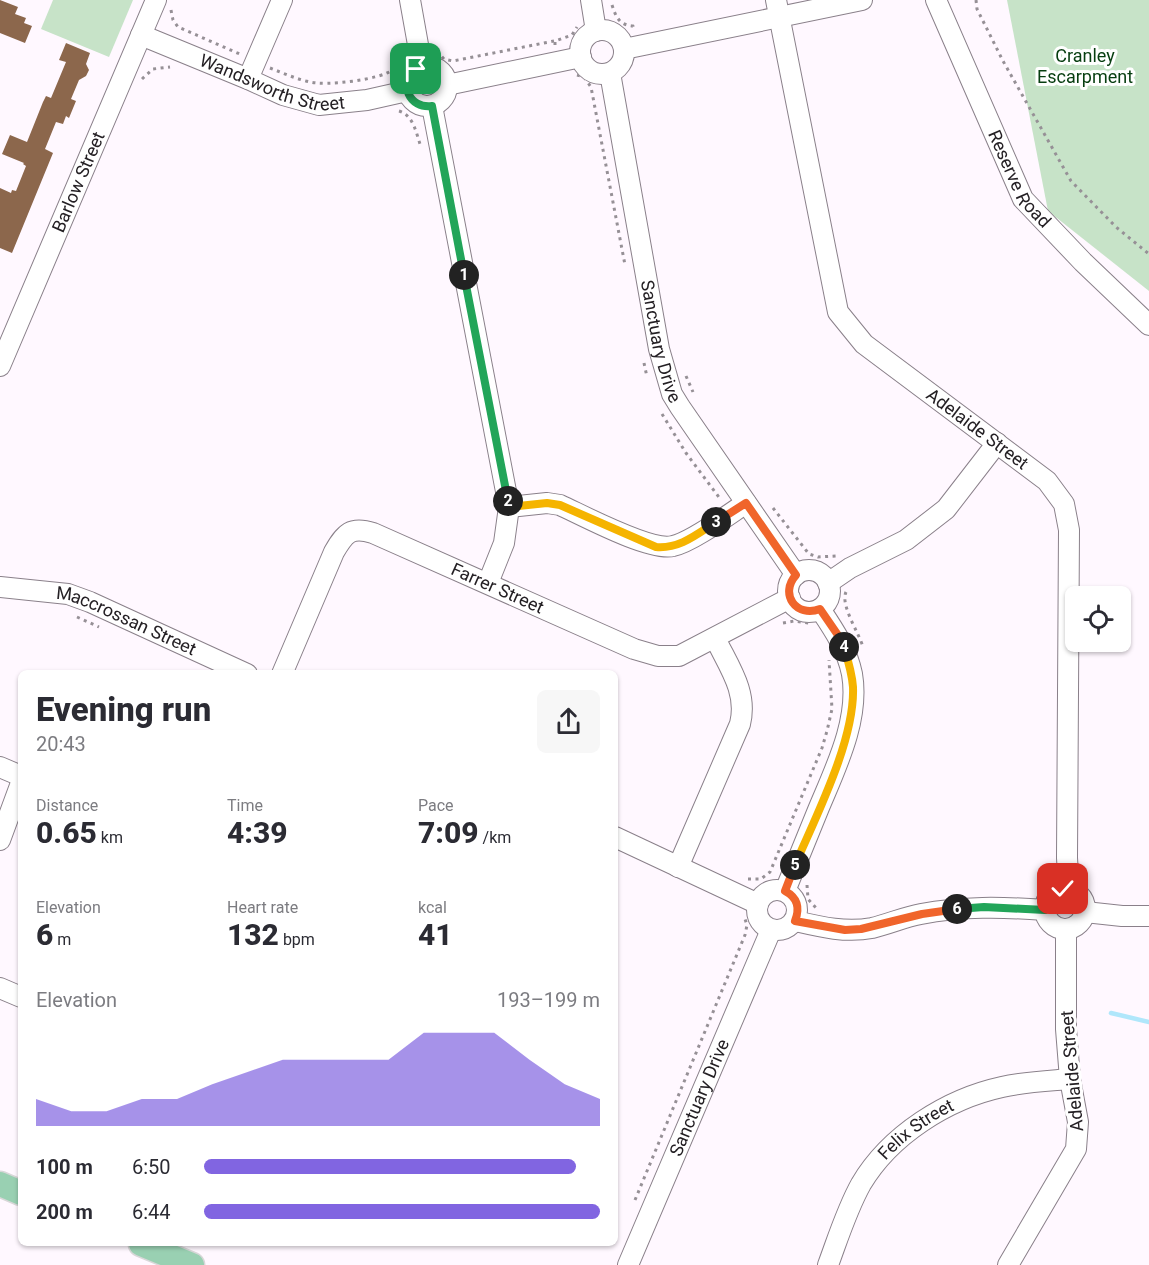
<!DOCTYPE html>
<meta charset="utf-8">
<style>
body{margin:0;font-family:Roboto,sans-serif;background:#f7f7f7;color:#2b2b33;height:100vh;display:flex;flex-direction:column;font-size:22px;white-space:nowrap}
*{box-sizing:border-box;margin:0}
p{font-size:20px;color:#7c7c81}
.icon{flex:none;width:33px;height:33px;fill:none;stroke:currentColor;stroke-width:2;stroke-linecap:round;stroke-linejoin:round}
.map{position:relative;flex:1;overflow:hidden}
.panel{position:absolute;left:18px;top:670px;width:600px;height:576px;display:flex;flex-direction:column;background:#fff;border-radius:9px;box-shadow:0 2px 4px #0004}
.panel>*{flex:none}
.buttons{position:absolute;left:1065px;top:586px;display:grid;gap:12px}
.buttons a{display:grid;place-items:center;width:66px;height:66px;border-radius:9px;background:#fff;box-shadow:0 2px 4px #0004;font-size:30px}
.pin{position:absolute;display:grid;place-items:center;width:51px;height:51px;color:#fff;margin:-26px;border-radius:12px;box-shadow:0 3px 9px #0006}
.km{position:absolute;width:30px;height:30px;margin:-15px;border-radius:50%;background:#222;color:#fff;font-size:16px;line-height:30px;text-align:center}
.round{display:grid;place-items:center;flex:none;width:63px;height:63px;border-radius:9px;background:#f7f7f7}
.summary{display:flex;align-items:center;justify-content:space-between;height:102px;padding:0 18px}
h1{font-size:33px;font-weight:800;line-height:45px}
.figures{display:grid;grid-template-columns:repeat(3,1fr);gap:9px;height:102px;padding:6px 18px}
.figures div{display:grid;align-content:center}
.figures b{font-size:30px;font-weight:800}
.figures small{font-size:16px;font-weight:400}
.figures p{font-size:16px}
.chart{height:168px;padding:12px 18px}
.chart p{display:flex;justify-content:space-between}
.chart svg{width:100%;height:108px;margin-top:6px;fill:#8165e1;opacity:.7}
ul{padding:0 18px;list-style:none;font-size:20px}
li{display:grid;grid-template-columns:96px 72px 1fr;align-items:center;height:45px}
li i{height:15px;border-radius:8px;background:#8165e1}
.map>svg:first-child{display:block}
.green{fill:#c7e3c8}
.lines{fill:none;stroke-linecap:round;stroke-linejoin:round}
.stream{stroke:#b0e7fb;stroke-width:4.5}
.building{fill:#8c674c}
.minor-casing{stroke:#8a808a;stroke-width:22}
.major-casing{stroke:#d8d7d8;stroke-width:27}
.path{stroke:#969096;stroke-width:3;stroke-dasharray:3 4.5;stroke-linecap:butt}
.minor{stroke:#fff;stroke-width:20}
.major{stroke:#99d0b2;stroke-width:24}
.split-1-casing{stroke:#fff;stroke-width:12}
.split-2-casing{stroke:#fff;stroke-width:12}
.split-3-casing{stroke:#fff;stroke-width:12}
.split-4-casing{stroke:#fff;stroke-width:12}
.split-5-casing{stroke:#fff;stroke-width:12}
.split-6-casing{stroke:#fff;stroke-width:12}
.split-7-casing{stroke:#fff;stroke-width:12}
.split-1{stroke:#22a559;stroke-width:8}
.split-2{stroke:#22a559;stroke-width:8}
.split-3{stroke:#f5b400;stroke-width:8}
.split-4{stroke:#f0652b;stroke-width:8}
.split-5{stroke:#f5b400;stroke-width:8}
.split-6{stroke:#f0652b;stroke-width:8}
.split-7{stroke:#22a559;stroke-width:8}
.labels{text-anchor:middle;stroke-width:6;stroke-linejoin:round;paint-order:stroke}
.park-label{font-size:18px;fill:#073e10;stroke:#fff}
.street-label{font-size:18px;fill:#242024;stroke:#fff}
</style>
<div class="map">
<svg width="1149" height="1265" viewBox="0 0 1149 1265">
<rect width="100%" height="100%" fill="#fff8ff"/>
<g class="green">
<polygon points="53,0 133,0 109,57 41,29"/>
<polygon points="1007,0 1149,0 1149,291 1048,211"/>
</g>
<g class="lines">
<polyline class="stream" points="1111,1013 1149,1022"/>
</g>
<g class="building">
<polygon points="0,0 18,7 15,14 26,18 24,23 32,26 25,43 0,33"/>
<polygon points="66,43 90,53 86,64 89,70 86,76 79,80 71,99 76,101 69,118 66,116 63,124 56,122 45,149 53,153 12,253 0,248 0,188 11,193 12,190 16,191 26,166 23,164 24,163 2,154 10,135 27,142 43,102 46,96 51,98 66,62 59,60"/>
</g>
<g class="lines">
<defs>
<g id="minor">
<polyline points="410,0 422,67"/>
<polyline points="591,0 596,31"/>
<path id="s1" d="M776,0L838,312L864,344L1047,481L1064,504L1069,530L1067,858L1069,890"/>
<path id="s2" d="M936,0L1023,199L1083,262L1149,325"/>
<circle cx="602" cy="52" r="22"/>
<path id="s3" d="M141,35L248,79L283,95L319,105L367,100L407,91"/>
<polyline points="624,49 862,0"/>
<circle cx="427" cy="86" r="20"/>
<path id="s4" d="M610,73L659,349L672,394L680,407L796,575"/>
<polyline points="248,79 282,0"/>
<polyline points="447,85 581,57"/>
<polyline points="432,106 509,507 504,543 488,583"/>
<path id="s5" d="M0,366L156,0"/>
<path d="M509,507L547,503L560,505C584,516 651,552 673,546C692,542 728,515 746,503"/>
<circle cx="809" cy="591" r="21"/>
<polyline points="828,583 850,568 906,540 946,509 997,443"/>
<path id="s6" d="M0,587L68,594L90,602L247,674"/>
<path id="s7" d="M282,674L334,552C345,533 351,526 373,533L634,649L658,656H679L790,598"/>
<polyline points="0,767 21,776"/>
<polyline points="615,837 758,904"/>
<polyline points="0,840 21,783"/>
<path d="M678,867L740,724C748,692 729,667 715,638"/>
<circle cx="1065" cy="909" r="20"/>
<circle cx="777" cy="910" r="20"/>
<path d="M785,891C796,864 807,837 818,810C835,769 860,720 852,674C847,649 834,630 820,609"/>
<polyline points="1085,912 1122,916 1149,916"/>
<path d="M795,921C821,927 846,933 872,928C889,924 904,917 921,914C962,906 1003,907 1045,910"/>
<polyline points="0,988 21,997"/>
<path id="s8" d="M628,1265L771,930"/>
<path id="s9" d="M828,1265C838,1238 847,1209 861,1184C890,1135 947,1099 1002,1087C1024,1082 1047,1081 1070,1079"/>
<polyline points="1008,1265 1076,1149 1078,1122 1070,1079 1066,1029 1066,929"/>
</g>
<g id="major">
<polyline points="0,1184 21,1193"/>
<polyline points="141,1244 192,1265"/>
</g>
</defs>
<use href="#minor" class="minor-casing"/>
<use href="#major" class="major-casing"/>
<g class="path">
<polyline points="976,0 977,9 1003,61 1071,181 1116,227 1149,254"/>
<path d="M612,5C616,17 619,25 633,26L634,31"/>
<polyline points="171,10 173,20 178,27 242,55"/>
<polyline points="555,45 555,41 572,35 577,27"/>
<polyline points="437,51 444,59 453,61 554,41"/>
<path d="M270,68C283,73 296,79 310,82C326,86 381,80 394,69C400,64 399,55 400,47"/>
<polyline points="577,75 584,77 591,87 625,265"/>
<polyline points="142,79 153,69 170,67"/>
<path d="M399,111C413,115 416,132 420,144H423"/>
<polyline points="644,363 647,377"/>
<polyline points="686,376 693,392"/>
<polyline points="662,414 686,453 721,500"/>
<polyline points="773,508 809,554 818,557 836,556"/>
<path d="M846,592C840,605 859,633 863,647"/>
<polyline points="77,617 99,627"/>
<polyline points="783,623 794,621 809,623"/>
<polyline points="748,879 761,879 770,872 822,748 827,731 832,709 829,660"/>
<polyline points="807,885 808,899 816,908"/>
<polyline points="635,1200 745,935 747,925 744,916"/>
</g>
<use href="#minor" class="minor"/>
<use href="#major" class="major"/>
</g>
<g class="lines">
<defs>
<path id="split-1" d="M416,69C398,83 409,109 432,106L464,275"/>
<polyline id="split-2" points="464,275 508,501"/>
<path id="split-3" d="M508,501L509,507L547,503L560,505L656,547C680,549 697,534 716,522"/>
<path id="split-4" d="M716,522L746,503L796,575C779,594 796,618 820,609L842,641L844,647"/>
<path id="split-5" d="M795,865C816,816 855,740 853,687C852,673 848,660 844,647"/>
<path id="split-6" d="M795,865L785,891C798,898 800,908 795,921L845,930L861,929L922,914L957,909"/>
<path id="split-7" d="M957,909L984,907L1045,910C1047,898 1052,892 1063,889"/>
</defs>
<use href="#split-1" class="split-1-casing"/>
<use href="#split-2" class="split-2-casing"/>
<use href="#split-3" class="split-3-casing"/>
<use href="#split-4" class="split-4-casing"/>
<use href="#split-5" class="split-5-casing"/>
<use href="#split-6" class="split-6-casing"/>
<use href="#split-7" class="split-7-casing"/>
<use href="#split-1" class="split-1"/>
<use href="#split-2" class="split-2"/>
<use href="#split-3" class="split-3"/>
<use href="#split-4" class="split-4"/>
<use href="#split-5" class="split-5"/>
<use href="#split-6" class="split-6"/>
<use href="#split-7" class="split-7"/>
</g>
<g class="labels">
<g class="park-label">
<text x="1085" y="62">Cranley<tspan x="1085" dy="21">Escarpment</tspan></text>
</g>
<g class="street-label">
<text dy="6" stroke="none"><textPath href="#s3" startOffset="141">Wandsworth Street</textPath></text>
<text dy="6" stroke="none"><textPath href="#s2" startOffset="198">Reserve Road</textPath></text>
<text dy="6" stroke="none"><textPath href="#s5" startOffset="200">Barlow Street</textPath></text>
<text dy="6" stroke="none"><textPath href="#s4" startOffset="273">Sanctuary Drive</textPath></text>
<text dy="6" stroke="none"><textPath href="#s1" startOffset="501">Adelaide Street</textPath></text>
<text dy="6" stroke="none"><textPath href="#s7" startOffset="318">Farrer Street</textPath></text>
<text dy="6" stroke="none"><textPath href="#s6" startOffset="132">Maccrossan Street</textPath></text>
<text transform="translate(1072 1071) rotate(-95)" y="6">Adelaide Street</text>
<text dy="6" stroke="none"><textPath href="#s8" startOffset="182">Sanctuary Drive</textPath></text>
<text dy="6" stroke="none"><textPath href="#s9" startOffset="166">Felix Street</textPath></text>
</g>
</g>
</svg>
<div class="buttons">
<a><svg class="icon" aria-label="locate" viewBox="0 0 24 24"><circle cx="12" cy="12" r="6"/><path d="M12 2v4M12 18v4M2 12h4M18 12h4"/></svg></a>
</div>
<div class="pin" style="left:416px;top:69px;background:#1e9e55"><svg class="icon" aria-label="arrive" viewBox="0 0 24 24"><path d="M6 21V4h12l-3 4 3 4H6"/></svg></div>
<div class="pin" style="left:1063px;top:889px;background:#d93025"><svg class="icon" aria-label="check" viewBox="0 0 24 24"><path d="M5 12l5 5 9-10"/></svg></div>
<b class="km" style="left:464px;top:275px">1</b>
<b class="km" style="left:508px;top:501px">2</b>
<b class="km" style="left:716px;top:522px">3</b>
<b class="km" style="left:844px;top:647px">4</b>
<b class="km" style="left:795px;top:865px">5</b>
<b class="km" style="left:957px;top:909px">6</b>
<section class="panel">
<div class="summary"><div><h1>Evening run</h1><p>20:43</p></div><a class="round"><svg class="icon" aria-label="share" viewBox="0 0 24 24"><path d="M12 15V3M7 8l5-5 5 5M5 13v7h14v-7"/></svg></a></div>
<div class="figures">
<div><p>Distance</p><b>0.65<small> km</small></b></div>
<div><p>Time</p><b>4:39</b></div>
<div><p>Pace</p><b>7:09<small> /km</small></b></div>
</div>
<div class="figures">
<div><p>Elevation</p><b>6<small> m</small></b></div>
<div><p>Heart rate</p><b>132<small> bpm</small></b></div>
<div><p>kcal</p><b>41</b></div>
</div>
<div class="chart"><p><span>Elevation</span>193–199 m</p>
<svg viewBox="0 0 160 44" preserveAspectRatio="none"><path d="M0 44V33L10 38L20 38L30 33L40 33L50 27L60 22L70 17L80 17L90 17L100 17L110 6L120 6L130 6L140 17L150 27L160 33V44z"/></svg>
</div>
<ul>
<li><b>100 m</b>6:50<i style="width:94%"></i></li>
<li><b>200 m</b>6:44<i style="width:100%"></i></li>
</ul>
</section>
</div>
